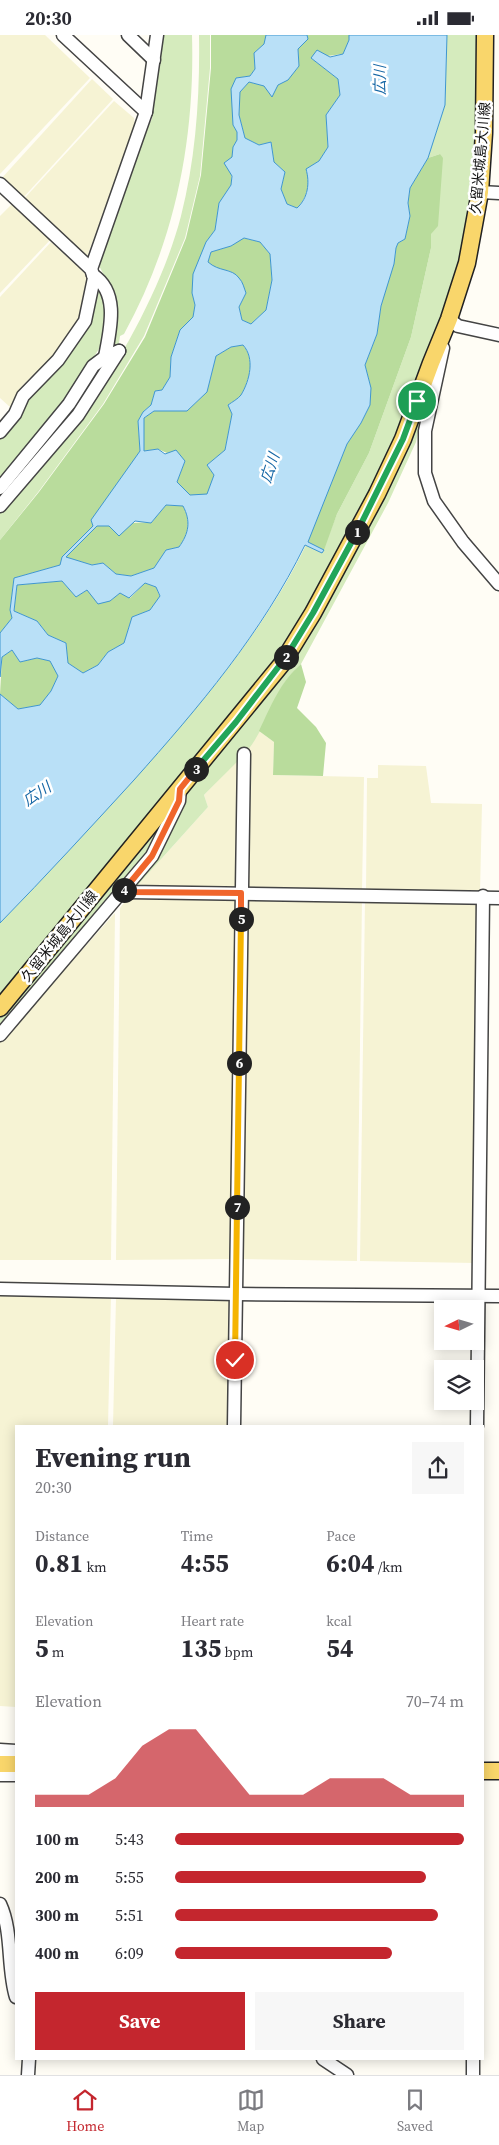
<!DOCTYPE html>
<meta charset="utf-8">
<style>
body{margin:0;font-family:"Source Serif 4","Noto Sans JP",serif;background:#f7f7f7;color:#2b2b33;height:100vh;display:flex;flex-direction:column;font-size:19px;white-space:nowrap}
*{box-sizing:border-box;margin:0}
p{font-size:16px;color:#7c7c81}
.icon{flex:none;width:28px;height:28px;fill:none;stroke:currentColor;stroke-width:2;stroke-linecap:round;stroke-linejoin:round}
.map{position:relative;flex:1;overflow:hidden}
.panel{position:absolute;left:15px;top:1390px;width:469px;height:635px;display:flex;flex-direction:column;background:#fff;border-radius:0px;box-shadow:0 2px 12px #0003}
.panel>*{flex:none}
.needle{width:32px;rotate:265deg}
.fabs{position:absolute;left:434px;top:1265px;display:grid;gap:10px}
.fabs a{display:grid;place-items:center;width:50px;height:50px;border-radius:0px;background:#fff;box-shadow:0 2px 12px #0003;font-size:25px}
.pin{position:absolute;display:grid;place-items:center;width:42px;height:42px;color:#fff;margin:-21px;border:2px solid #fff;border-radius:50%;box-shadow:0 1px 5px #0007}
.km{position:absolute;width:25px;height:25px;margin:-12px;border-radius:50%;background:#222;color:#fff;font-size:14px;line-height:25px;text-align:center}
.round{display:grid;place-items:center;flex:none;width:52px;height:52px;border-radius:0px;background:#f7f7f7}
.headline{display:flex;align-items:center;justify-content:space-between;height:85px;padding:0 20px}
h1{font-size:28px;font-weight:700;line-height:38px}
.metrics{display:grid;grid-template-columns:repeat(3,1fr);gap:8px;height:85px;padding:5px 20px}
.metrics div{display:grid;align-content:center}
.metrics b{font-size:25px;font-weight:700}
.metrics small{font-size:14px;font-weight:400}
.metrics p{font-size:14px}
.chart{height:140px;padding:10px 20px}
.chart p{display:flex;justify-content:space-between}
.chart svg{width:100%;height:90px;margin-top:5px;fill:#c4262e;opacity:.7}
.cta{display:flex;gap:10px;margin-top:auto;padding:10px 20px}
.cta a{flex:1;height:58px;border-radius:0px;background:#c4262e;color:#fff;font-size:20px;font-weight:700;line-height:58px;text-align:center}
.cta a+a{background:#f7f7f7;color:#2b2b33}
ul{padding:0 20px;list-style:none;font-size:16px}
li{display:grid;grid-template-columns:80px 60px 1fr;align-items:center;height:38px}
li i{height:12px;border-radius:6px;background:#c4262e}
.status{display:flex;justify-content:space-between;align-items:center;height:35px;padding:0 25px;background:#fff;direction:ltr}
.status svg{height:14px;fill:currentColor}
.menu{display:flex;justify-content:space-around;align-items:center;height:70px;border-top:1px solid #e1e1e2;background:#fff;font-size:14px;color:#7c7c81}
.menu a{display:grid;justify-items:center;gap:2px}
.menu .active{color:#c4262e}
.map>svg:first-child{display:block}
.farmland{fill:#f6f3d4}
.green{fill:#d5ebbd}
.forest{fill:#b9dc9c}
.water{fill:#b9e0f7;stroke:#3f96cf;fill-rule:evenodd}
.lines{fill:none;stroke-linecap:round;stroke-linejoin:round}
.minor-casing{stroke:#444;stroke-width:15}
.major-casing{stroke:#222;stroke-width:19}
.minor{stroke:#fff;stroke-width:12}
.major{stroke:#f9d66b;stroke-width:16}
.split-1-casing{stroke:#fff;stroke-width:10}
.split-2-casing{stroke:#fff;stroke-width:10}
.split-3-casing{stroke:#fff;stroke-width:10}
.split-4-casing{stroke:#fff;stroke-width:10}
.split-5-casing{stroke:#fff;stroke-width:10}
.split-6-casing{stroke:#fff;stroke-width:10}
.split-7-casing{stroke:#fff;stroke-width:10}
.split-8-casing{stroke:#fff;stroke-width:10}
.split-1{stroke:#22a559;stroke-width:6}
.split-2{stroke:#22a559;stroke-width:6}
.split-3{stroke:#22a559;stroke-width:6}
.split-4{stroke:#f0652b;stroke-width:6}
.split-5{stroke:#f0652b;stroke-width:6}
.split-6{stroke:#f5b400;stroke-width:6}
.split-7{stroke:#f5b400;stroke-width:6}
.split-8{stroke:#f5b400;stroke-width:6}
.labels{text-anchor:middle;stroke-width:5;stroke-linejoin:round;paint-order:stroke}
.street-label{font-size:14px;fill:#111;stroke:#fff}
.water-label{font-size:15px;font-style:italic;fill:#1768a6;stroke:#fff}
</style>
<div class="status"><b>20:30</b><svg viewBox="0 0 49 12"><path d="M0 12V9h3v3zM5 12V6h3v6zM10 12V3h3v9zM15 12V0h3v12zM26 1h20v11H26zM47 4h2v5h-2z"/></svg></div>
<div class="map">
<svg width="499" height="2040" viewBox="0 0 499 2040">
<rect width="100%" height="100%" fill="#fffdf5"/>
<g class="farmland">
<polygon points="0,0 45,0 90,43 0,139"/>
<polygon points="92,44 113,64 22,164 1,144"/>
<polygon points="114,66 134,83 135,90 87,222 22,166"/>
<polygon points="12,169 50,205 0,258 0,181"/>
<polygon points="51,207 85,238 88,244 82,281 56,318 23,350 15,362 13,371 10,372 0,363 0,262"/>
<polygon points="259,696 274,707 273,740 364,742 362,856 245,854 247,716"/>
<polygon points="239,723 237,854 136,852 208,772 204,760"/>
<polygon points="378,730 426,731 431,768 482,769 480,858 366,856 367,743 378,743"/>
<polygon points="129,861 237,863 231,1224 116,1225 120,873"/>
<polygon points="245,863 362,865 357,1226 239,1224"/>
<polygon points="365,865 480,867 475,1228 360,1226"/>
<polygon points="115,878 111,1225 0,1225 0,1007"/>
<polygon points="0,1259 111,1261 108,1391 16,1391 16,1672 0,1671"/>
<polygon points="116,1263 231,1264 229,1391 113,1391"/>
</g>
<g class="green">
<path d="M160,0H192C195,106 175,206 124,299L120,301L119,308L114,311L112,306V255L97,227L140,104L152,84Z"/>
<path d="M199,0H210V33L200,141L185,203L144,301L103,369L39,456L0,505V476C26,446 55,416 79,384C121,326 163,250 181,181C196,123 200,60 199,0Z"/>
<path d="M447,0H480L478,121L462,221L427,323L380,442L324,547L266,641L0,961V888C46,841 90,793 134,744C199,672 263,598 306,510L322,517L337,479L369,418L411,302L431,213V199L440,119L428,123L445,70Z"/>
<polygon points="97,251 105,256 105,304 69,362 0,447 0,401 26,365 60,330"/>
<path d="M426,355L416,407L388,468L301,629C271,656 270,688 247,716C234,731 218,745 204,760L208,772L136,852L131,850L187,756L295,620Z"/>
<polygon points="176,768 150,819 0,997 0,982"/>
</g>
<g class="forest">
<polygon points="211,0 266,0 266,2 264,9 254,18 255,34 250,41 236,43 233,90 237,97 237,105 233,112 231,150 219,168 215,195 206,207 192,258 195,270 193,283 180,295 171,322 170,342 162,355 155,356 151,370 143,377 138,386 140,416 93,491 62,522 60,530 14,543 10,575 12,583 0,598 0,505 39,457 104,369 145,302 186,203 201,140 211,33"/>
<path d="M307,0H349V5L343,19L311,23L338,44L340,60L326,80L328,112L319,126L307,134C310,148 308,162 297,173L287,169L281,154L285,137L274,127L271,107L259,110L245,103L239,80L240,57L249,47C274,54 283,52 299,31L298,14L308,4Z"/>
<polygon points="440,119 443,123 438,191 431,199 431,213 411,302 369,418 337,479 324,515 307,507 347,409 361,388 370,370 370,349 365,330 377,299 381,271 395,222 396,213 398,208 405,204 410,181 408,168 410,153 428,123"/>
<polygon points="243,203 260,207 270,219 272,245 266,275 251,289 242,285 239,272 246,258 230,236 216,234 208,227 211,217 231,211"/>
<path d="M243,310C255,324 250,345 241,360C238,364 232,367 228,370L232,379L225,415L207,430L214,440L207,460H190L177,447L185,426L158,414L144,416V383L154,376H187L207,357L216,321L231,312Z"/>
<path d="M166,470L183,471C191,486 189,498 179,512L166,515L154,533L131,541L116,539L103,528L92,530L65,522L97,491C116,491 133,486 151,488Z"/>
<polygon points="62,546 76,562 87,555 110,566 120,558 130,563 145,548 156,552 160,562 150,575 132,582 124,608 108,617 98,630 83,638 68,628 66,608 48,600 37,586 14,576 17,550"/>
<polygon points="12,615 20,627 37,623 51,626 58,641 51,656 41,670 18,674 0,659 2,622"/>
<path d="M301,629L306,647L297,673L316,692L326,708L323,741L273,740L274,707L259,696C271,671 280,647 301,629Z"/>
</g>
<path class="water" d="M266,0H307L308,4L298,14L299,31L288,45L278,50L272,62L264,51L249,47L240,57L239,80L245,103L259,110L271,107L274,127L285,137L281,154L287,169L297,173C308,163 310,148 306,134L319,126L328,112L326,80L340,60L338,44L311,23L317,15L330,22L343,19L349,5V0H447L445,70L428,123L410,153L408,168L410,181L405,204L398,208L396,213L394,229L381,271L377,299L365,330L371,353L370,370L361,388L347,409L308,507L324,515L322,518L305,510C262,598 199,672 134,745C90,793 46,841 0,888V659L18,674L40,670L51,656L58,641L50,626L37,623L20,627L12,615L2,622L0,642V598L12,583L10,575L14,543L60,530L62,522L93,491L91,485L140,416L138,386L143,377L151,370L155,356L162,355L170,342L171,322L180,295L193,282L195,270L192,258L193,239L206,207L215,195L219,168L231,150L232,141L224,128L232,122L233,112L237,105V97L233,90L231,54L236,43L250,41L255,34L254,18L264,9ZM244,203L260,207L270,219L272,245L266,275L251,289L242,285L239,272L246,258C244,253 243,247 239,243C232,233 219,237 208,227L211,217L231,211ZM243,310C255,323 250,345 241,360C238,364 232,367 228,370L232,379L225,415L207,430L214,440L207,459L190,460L177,447L185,426L176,415L165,419L158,414L144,416V383L154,376H187L207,357L216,321L231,312ZM166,470L183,471C191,486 189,498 179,512L166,515L154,533L131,541L116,539L103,528L92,530L66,522L97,491H109L119,501L135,486L151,488ZM62,546L76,562L87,555L98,569L110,566L120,558L129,563L145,548L156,552L160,561L150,575L132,582L124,608L108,617L98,630L83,638L68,628L66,608L48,600L37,586L14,576L17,550Z"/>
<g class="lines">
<defs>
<g id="minor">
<polyline points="63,0 146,77"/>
<polyline points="128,0 154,25"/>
<polyline points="0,149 91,234 94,243 85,286 58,325 23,361 15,379 0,397"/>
<polyline points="480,157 499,158"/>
<polyline points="91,234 146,77 157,0"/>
<path d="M93,240C120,258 110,295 105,322"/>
<polyline points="447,293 449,284 458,291 499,300"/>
<polyline points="443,313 425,396 425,438 434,466 463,507 499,549"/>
<polyline points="0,453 69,369 93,331 105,322 119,316"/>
<polyline points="0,471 78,380 119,316"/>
<polyline points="123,855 129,857 499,863"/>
<polyline points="0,1000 152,821 179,766 180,754"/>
<polyline points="0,1254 236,1259 499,1261"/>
<polyline points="234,1391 244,719"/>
<polyline points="477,1391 483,861"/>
<polyline points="0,1715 16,1716"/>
<polyline points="0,1740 16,1740"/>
<path d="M0,1869C13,1897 7,1933 16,1962"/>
<polyline points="323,2024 347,2040"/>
<polyline points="473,2024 473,2040"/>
<polyline points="28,2040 29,2024"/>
</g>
<g id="major">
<polyline points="0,973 281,630 313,578 377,459 403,404 431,328 449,284 467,228 480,157 484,98 485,0"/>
<polyline points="0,1729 16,1729"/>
<polyline points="482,1736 499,1736"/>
</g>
</defs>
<use href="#minor" class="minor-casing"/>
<use href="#major" class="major-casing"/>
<use href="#minor" class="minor"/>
<use href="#major" class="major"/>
</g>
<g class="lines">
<defs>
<polyline id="split-1" points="357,497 403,404 417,366"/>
<polyline id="split-2" points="286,622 313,578 357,497"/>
<polyline id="split-3" points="196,734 236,687 286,622"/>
<polyline id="split-4" points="124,855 152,821 179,766 180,754 196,734"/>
<polyline id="split-5" points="124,855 129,857 241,858 241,884"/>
<polyline id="split-6" points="239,1028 241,884"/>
<polyline id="split-7" points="237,1172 239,1028"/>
<polyline id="split-8" points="235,1325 237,1172"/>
</defs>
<use href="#split-1" class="split-1-casing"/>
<use href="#split-2" class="split-2-casing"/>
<use href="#split-3" class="split-3-casing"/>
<use href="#split-4" class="split-4-casing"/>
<use href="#split-5" class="split-5-casing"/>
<use href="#split-6" class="split-6-casing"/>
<use href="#split-7" class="split-7-casing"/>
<use href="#split-8" class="split-8-casing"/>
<use href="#split-1" class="split-1"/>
<use href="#split-2" class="split-2"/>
<use href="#split-3" class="split-3"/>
<use href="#split-4" class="split-4"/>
<use href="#split-5" class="split-5"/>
<use href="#split-6" class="split-6"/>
<use href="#split-7" class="split-7"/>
<use href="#split-8" class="split-8"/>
</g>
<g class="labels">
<g class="street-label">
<text transform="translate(480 123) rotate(-85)" y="5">久留米城島大川線</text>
<text transform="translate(59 901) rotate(-51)" y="5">久留米城島大川線</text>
</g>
<g class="water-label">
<text transform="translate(380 45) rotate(-90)" y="5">広川</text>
<text transform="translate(270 433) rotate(-72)" y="5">広川</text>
<text transform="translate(37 759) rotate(-34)" y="5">広川</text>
</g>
</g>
</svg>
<div class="fabs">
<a><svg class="needle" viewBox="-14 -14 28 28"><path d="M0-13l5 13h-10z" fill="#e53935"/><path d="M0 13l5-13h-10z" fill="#7c7c81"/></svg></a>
<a><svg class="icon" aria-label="layers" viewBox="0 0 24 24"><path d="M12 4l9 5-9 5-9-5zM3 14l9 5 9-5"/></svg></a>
</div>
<div class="pin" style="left:417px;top:366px;background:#1e9e55"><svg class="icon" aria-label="arrive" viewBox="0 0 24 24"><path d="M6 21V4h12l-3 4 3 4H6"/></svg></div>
<div class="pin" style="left:235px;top:1325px;background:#d93025"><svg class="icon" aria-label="check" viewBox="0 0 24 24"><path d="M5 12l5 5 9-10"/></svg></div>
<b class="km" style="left:357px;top:497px">1</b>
<b class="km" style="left:286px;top:622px">2</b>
<b class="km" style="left:196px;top:734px">3</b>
<b class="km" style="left:124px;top:855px">4</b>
<b class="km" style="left:241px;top:884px">5</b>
<b class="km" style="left:239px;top:1028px">6</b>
<b class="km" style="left:237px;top:1172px">7</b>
<section class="panel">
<div class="headline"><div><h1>Evening run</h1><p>20:30</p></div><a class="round"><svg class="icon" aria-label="share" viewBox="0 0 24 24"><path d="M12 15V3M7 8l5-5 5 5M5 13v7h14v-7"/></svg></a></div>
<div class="metrics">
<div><p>Distance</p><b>0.81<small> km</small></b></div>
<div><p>Time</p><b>4:55</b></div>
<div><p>Pace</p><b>6:04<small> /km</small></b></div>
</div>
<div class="metrics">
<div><p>Elevation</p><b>5<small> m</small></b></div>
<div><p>Heart rate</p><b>135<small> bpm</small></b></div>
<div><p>kcal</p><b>54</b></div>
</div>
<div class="chart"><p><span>Elevation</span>70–74 m</p>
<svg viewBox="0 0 160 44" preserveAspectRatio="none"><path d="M0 44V38L10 38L20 38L30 30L40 14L50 6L60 6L70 22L80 38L90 38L100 38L110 30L120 30L130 30L140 38L150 38L160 38V44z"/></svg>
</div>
<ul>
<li><b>100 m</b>5:43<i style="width:100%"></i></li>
<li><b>200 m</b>5:55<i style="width:87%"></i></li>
<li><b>300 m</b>5:51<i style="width:91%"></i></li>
<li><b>400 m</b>6:09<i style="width:75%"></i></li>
</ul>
<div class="cta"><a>Save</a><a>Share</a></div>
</section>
</div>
<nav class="menu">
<a class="active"><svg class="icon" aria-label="home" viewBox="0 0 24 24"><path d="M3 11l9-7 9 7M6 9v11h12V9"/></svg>Home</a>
<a><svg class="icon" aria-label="map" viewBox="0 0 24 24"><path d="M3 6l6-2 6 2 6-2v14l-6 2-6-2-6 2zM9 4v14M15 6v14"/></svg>Map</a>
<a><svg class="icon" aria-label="saved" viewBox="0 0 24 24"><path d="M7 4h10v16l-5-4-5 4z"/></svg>Saved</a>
</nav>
